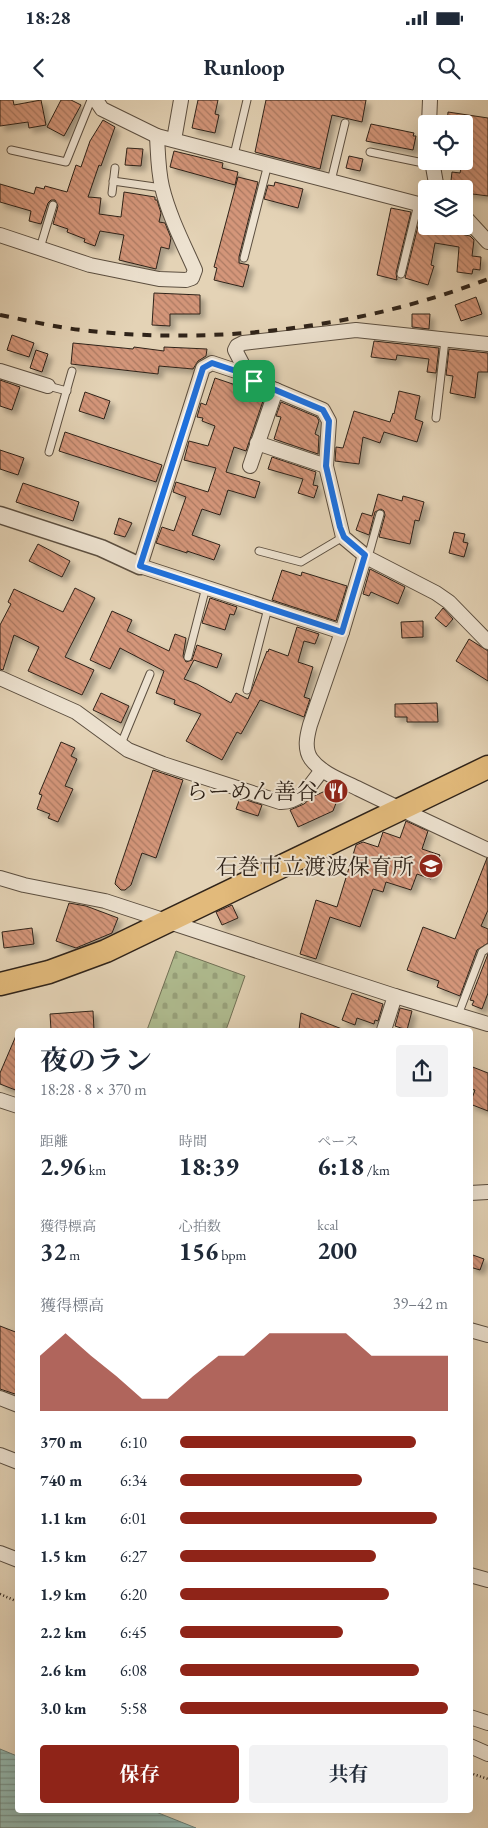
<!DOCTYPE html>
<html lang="ja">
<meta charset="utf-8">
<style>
body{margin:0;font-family:"EB Garamond","Noto Serif JP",serif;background:#f2f2f3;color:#1f2937;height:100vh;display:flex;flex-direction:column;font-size:19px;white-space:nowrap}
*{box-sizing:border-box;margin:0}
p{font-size:16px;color:#747a83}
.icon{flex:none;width:28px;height:28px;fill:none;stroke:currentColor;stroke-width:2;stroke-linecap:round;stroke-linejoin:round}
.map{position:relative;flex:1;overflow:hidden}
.drawer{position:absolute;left:15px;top:928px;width:458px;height:785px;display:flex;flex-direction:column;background:#fff;border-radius:5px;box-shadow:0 5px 20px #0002}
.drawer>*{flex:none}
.controls{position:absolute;left:418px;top:15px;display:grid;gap:10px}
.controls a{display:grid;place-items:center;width:55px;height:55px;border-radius:5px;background:#fff;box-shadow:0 5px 20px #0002;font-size:25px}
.pin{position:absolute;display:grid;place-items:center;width:42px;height:42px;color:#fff;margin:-21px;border-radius:10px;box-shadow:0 2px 8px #0006}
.round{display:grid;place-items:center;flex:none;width:52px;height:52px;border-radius:5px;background:#f2f2f3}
.headline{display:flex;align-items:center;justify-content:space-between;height:85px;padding:0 25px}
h1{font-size:28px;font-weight:700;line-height:38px}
.figures{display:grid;grid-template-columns:repeat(3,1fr);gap:8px;height:85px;padding:5px 25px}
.figures div{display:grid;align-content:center}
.figures b{font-size:25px;font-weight:700}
.figures small{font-size:14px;font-weight:400}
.figures p{font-size:14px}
.chart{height:140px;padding:10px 25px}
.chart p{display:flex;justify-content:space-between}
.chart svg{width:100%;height:90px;margin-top:5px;fill:#8f2418;opacity:.7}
.action{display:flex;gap:10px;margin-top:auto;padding:10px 25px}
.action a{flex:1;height:58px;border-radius:5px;background:#8f2418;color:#fff;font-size:20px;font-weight:700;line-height:58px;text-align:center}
.action a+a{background:#f2f2f3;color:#1f2937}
ul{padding:0 25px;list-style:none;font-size:16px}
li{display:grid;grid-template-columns:80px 60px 1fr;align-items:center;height:38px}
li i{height:12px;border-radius:6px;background:#8f2418}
.status{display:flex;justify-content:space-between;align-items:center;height:35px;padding:0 25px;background:#fff;direction:ltr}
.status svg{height:14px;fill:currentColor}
header{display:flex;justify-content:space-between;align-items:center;height:65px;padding:0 25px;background:#fff;font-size:22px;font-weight:700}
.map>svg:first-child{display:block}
.cemetery{fill:url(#cemetery-stones);stroke:#707055}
.water{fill:url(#water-rules);stroke:#6c7c72}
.building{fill:url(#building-back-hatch);stroke:#2f2319;filter:url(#shadow)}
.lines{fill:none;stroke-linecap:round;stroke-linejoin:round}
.service-casing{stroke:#5c4f40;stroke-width:9}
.minor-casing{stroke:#5c4f40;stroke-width:16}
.tertiary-casing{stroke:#5c4f40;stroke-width:19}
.trunk-casing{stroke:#2f2319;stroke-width:25}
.path{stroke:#2f2319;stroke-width:2.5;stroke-dasharray:1 2.5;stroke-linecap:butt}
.service{stroke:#ede2d0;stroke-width:7}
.minor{stroke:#ede2d0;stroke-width:14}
.tertiary{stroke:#ede2d0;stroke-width:16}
.trunk{stroke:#e2ba7b;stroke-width:22}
.rail{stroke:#2f2319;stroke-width:4;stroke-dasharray:9 9;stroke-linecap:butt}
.route-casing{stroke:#fff;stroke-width:10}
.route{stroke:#1a73e8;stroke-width:6}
.labels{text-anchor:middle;stroke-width:4;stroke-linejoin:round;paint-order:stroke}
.poi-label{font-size:22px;fill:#2f2319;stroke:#ede2d0;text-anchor:end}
</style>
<div class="status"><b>18:28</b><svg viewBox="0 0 49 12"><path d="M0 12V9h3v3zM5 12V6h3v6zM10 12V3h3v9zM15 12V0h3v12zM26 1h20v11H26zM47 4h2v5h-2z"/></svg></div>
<header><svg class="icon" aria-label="back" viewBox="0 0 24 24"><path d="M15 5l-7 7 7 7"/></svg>Runloop<svg class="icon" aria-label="search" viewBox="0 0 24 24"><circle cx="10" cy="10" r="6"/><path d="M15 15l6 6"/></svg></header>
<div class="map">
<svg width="488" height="1728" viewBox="0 0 488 1728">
<defs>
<pattern id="cemetery-stones" width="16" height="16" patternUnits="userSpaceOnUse" patternTransform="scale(1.25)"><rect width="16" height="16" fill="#b0bd91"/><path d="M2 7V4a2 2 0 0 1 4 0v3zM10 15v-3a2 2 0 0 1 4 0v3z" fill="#98a27c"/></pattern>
<pattern id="water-rules" width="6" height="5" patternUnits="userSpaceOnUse" patternTransform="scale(1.25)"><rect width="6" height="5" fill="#95b8ae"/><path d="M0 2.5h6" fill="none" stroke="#7a958d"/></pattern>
<pattern id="building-back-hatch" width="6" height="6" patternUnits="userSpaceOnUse" patternTransform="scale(1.25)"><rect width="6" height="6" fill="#d4967a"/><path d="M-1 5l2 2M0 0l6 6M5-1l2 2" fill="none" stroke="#ac7a63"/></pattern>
<filter id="shadow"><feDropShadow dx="4.5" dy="4.5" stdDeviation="2.5" flood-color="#0004"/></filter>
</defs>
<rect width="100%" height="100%" fill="#e4d3b6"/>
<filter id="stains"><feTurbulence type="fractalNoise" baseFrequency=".004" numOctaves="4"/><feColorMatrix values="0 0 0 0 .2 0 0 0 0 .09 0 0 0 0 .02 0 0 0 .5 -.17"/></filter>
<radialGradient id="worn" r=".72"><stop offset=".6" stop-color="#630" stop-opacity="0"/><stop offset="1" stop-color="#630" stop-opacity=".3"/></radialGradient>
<polygon class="cemetery" points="176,851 245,876 226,930 147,930"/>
<polygon class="water" points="0,1649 17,1656 18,1710 151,1710 196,1728 0,1728"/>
<g class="building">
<polygon points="0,0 13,0 14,5 41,0 46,25 29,28 28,22 0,26"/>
<polygon points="61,0 71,0 81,5 64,36 47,27"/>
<polygon points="198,0 218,0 215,14 219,15 215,33 192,28"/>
<polygon points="266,0 366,0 362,22 332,15 320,69 255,52"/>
<polygon points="448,12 488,18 488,96 465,93 465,89 450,89 452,72 460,73 469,31 464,30 464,24 447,24"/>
<polygon points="103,20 115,27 101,66 99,65 88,97 101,98 99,114 121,117 124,92 155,97 155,100 157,100 161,113 159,122 165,123 171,138 169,149 161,147 156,169 119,160 124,135 100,131 95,146 84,142 85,139 67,132 68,129 53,124 58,106 55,100 51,100 48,103 41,124 29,121 31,111 0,102 0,84 34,94 36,87 44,89 45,86 67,92 76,65 81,67 90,41"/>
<polygon points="371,24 414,33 413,36 416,36 413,50 366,41"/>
<polygon points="127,48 143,49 141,66 125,65"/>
<polygon points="174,51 223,63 222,68 238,72 235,85 170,67"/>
<polygon points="349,56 363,59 360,71 346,68"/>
<polygon points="238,77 258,82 239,157 239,163 249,165 243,187 214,180 217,168 214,167"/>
<polygon points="275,82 303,89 298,108 264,99 268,85 274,86"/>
<polygon points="391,108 411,112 396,173 397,180 377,175"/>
<polygon points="421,114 426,116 426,126 438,126 438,129 470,136 474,140 472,156 481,157 480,170 473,169 472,174 457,172 459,147 435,143 431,165 434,166 428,185 405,178"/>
<polygon points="154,193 200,195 200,214 170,214 170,226 152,225"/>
<polygon points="476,197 482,214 461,221 455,205"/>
<polygon points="412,214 430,214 429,229 412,227"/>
<polygon points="12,235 34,243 29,257 7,250"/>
<polygon points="374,241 439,248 436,273 427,272 429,259 397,255 396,260 371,257"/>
<polygon points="73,243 133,249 134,247 164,251 164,247 207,249 206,256 198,261 193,269 159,266 158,274 71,264"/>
<polygon points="449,249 488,253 488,272 478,272 475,298 450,293 453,276 446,275"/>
<polygon points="36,250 48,254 42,272 30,268"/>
<polygon points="215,278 265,295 246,351 234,347 226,372 260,382 255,398 228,390 220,415 202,409 192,435 220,445 214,460 187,451 187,453 156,443 162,427 174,431 186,397 173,392 176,382 208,392 216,368 184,360 189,341 208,346 215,326 202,321 203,318 197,317 201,303 206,305"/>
<polygon points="0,280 20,287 12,310 0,306"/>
<polygon points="399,291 420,296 415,319 423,322 417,342 384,332 380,343 363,337 359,364 335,361 336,347 343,348 354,311 390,322 393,313 394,314"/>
<polygon points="85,292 110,301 104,319 79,311"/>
<polygon points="281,302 317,317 319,321 315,334 319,336 318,354 274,339 281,317 276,316"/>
<polygon points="65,332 162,365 156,382 59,351"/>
<polygon points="0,350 24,358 18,375 0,369"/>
<polygon points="272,357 316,372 313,385 318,386 314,398 298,393 303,379 268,369"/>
<polygon points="23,383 79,402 73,421 16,402"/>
<polygon points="378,394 402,401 403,396 424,402 419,421 415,420 410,444 379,437 385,415 384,411 381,409 375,412 369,435 356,430 362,413 372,416"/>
<polygon points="119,418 132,423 125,437 114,434"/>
<polygon points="454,432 465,434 463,442 468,443 464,457 449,453"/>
<polygon points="38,444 70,461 62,477 29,461"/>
<polygon points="370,469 405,487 398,504 371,492 369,496 363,494"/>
<polygon points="282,470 301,476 302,472 347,486 336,521 272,500"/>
<polygon points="75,488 95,498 65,557 94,570 82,595 28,571 39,547 14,535 3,570 0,569 0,525 11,504 8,502 14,489 63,512"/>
<polygon points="210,498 237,507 234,515 230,514 225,530 202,523"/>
<polygon points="443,508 453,519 446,527 435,518"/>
<polygon points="112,511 132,520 127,531 169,551 175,534 186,538 183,556 186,562 192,560 197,545 222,554 217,568 194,560 184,579 197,584 231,603 236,593 248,599 267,551 268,552 269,549 288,556 297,527 319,534 315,544 304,541 298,562 313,567 304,597 310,599 304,617 260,600 241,634 237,632 222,660 186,641 201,614 174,604 175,600 156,593 164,571 120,548 110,569 90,560"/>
<polygon points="423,521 423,537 402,538 401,522"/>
<polygon points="469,539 488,551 488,581 456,561"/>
<polygon points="101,593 129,606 121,623 93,610"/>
<polygon points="437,603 438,622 407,622 407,617 395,617 395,604"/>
<polygon points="61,642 75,648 71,656 77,659 65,686 73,689 58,722 48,718 50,714 37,709 42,695 39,694"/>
<polygon points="153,670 183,680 156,758 142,753 131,785 125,790 121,790 115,784 116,779"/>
<polygon points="334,687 341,690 333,711 298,727 290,710 304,704 312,697"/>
<polygon points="240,698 262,705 258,716 236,709"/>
<polygon points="406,721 428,731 422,749 440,755 431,779 417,774 411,790 386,782 383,792 373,789 360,827 330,817 316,859 300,854 316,800 337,807 356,745 363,742 378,747 383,732 400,738"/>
<polygon points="487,758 488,810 481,826 488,829 488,843 477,850 460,896 437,887 439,881 407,870 423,827 455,839"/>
<polygon points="69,803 86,806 118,818 112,833 76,848 56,841"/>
<polygon points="232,805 238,818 222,825 216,812"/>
<polygon points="32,828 34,844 4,848 2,832"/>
<polygon points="488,854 488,893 482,909 472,905 474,901 470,900"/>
<polygon points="352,893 383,904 378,921 375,920 374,924 357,918 355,925 342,920"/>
<polygon points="400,908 412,911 407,930 395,926"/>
<polygon points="93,911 94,930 51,930 50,914"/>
<polygon points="301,913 342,929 342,930 299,930"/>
<polygon points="18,931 18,991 0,984 0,973"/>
<polygon points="470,966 488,973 488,1011 470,1004 475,990 470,989"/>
<polygon points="470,1154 484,1159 480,1170 470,1167"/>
<polygon points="0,1226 18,1233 18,1295 0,1289"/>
</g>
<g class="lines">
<defs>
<g id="service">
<polyline points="11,50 66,62 91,0"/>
<polyline points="370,52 433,65"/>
<polyline points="234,55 247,0"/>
<polyline points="113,81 162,88"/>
<polyline points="331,81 345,23"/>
<polyline points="112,93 115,68"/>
<polyline points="40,148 53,105"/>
<polyline points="244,158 268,64"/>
<polyline points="401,174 418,104"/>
<polyline points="48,286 67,291"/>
<polyline points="436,318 445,240"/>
<polyline points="49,352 72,271"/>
<polyline points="259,451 301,462 343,437"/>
<polyline points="368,457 380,414"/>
<polyline points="188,557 206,487"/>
<polyline points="247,590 268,508"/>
<polyline points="121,644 150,574"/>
<polyline points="458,915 482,852 488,848"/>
</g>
<g id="minor">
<polyline points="96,0 102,9 157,36 426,106"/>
<polyline points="429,24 430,0"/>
<polyline points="174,40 181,0"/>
<polyline points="432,61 437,89"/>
<polyline points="464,116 488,142"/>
<path d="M0,135L90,165L159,179L186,180L192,178L195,170C183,143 169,116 162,87C158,70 158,53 157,36"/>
<polyline points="488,244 356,230 243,243 237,246 235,250 248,275 254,281 323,310 329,321 326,366 343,437 368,458 436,493 449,502 488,542"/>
<polyline points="0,271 48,286"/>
<polyline points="248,275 212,263 203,268 140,466 342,532"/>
<polyline points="257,343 326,366"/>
<polyline points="250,366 276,290"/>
<path d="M365,455L342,532L310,625C307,636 304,649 311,659C322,674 343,681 359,689C402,710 445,730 488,750"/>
<path d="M0,578L76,612L128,650L163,664L280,702C301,703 311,684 322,670"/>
<polyline points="0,778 24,785 105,801 395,896 488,924"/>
<polyline points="384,930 395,896"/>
<polyline points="0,1000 18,1006"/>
<polyline points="470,1093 488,1092"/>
<polyline points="470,1230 488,1235"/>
<polyline points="0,1298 18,1305"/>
<polyline points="0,1355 18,1362"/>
<polyline points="0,1453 18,1460"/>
<polyline points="470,1475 488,1480"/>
<polyline points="470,1617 488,1623"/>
<polyline points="470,1646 488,1654"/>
</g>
<polyline id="tertiary" points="0,415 101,448 140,466"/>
<polyline id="trunk" points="0,884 49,872 106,851 488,667"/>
</defs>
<use href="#service" class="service-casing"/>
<use href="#minor" class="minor-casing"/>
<use href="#tertiary" class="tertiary-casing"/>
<use href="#trunk" class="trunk-casing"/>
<g class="path">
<polyline points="0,1494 18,1502"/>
<polyline points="470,1673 488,1679"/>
</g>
<use href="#service" class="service"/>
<use href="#minor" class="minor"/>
<use href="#tertiary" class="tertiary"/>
<use href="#trunk" class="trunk"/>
<path class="rail" d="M0,215C30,221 59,228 90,231C222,245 363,227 488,179"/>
</g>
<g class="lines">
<defs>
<polygon id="route" points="212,263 248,275 254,281 323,310 329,321 326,366 340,427 344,437 365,455 342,532 140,466 203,268"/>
</defs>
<use href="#route" class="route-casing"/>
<use href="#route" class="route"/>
</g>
<defs>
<symbol id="restaurant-disc" viewBox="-11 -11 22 22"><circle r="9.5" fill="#8f2418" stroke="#ede2d0"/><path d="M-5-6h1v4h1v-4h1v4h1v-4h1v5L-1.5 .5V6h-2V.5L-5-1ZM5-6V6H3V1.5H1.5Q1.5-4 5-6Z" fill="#fff"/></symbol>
<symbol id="school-disc" viewBox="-11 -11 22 22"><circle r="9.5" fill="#8f2418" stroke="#ede2d0"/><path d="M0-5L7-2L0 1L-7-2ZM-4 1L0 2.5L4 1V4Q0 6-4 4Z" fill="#fff"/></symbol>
</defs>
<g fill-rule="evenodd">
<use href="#restaurant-disc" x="322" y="677" width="28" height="28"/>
<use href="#school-disc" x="417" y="752" width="28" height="28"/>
</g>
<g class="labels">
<g class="poi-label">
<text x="318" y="699">らーめん善谷</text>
<text x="414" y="774">石巻市立渡波保育所</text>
</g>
</g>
<rect width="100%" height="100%" filter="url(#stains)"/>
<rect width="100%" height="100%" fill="url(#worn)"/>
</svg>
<div class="controls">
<a><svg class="icon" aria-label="locate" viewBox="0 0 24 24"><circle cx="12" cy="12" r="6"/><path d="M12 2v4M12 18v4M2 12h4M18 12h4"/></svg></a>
<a><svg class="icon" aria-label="layers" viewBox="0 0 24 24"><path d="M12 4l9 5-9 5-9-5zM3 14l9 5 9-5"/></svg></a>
</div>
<div class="pin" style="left:254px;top:281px;background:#1e9e55"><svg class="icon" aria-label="arrive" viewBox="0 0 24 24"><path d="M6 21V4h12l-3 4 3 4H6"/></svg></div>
<section class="drawer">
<div class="headline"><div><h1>夜のラン</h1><p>18:28 · 8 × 370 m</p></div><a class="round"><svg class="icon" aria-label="share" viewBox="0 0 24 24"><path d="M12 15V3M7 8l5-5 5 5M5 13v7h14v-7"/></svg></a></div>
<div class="figures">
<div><p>距離</p><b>2.96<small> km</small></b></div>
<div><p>時間</p><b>18:39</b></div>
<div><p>ペース</p><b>6:18<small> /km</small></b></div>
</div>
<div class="figures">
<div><p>獲得標高</p><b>32<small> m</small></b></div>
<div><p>心拍数</p><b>156<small> bpm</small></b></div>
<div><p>kcal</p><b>200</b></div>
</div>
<div class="chart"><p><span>獲得標高</span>39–42 m</p>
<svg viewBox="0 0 160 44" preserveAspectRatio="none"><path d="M0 44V17L10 6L20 17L30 27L40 38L50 38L60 27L70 17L80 17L90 6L100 6L110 6L120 6L130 17L140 17L150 17L160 17V44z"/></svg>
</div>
<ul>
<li><b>370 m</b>6:10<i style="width:88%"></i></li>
<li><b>740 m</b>6:34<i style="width:68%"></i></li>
<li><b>1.1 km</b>6:01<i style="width:96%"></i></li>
<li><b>1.5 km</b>6:27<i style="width:73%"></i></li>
<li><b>1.9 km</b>6:20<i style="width:78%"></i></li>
<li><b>2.2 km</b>6:45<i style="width:61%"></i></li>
<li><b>2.6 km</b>6:08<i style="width:89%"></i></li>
<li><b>3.0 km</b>5:58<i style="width:100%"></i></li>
</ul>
<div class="action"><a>保存</a><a>共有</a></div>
</section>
</div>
